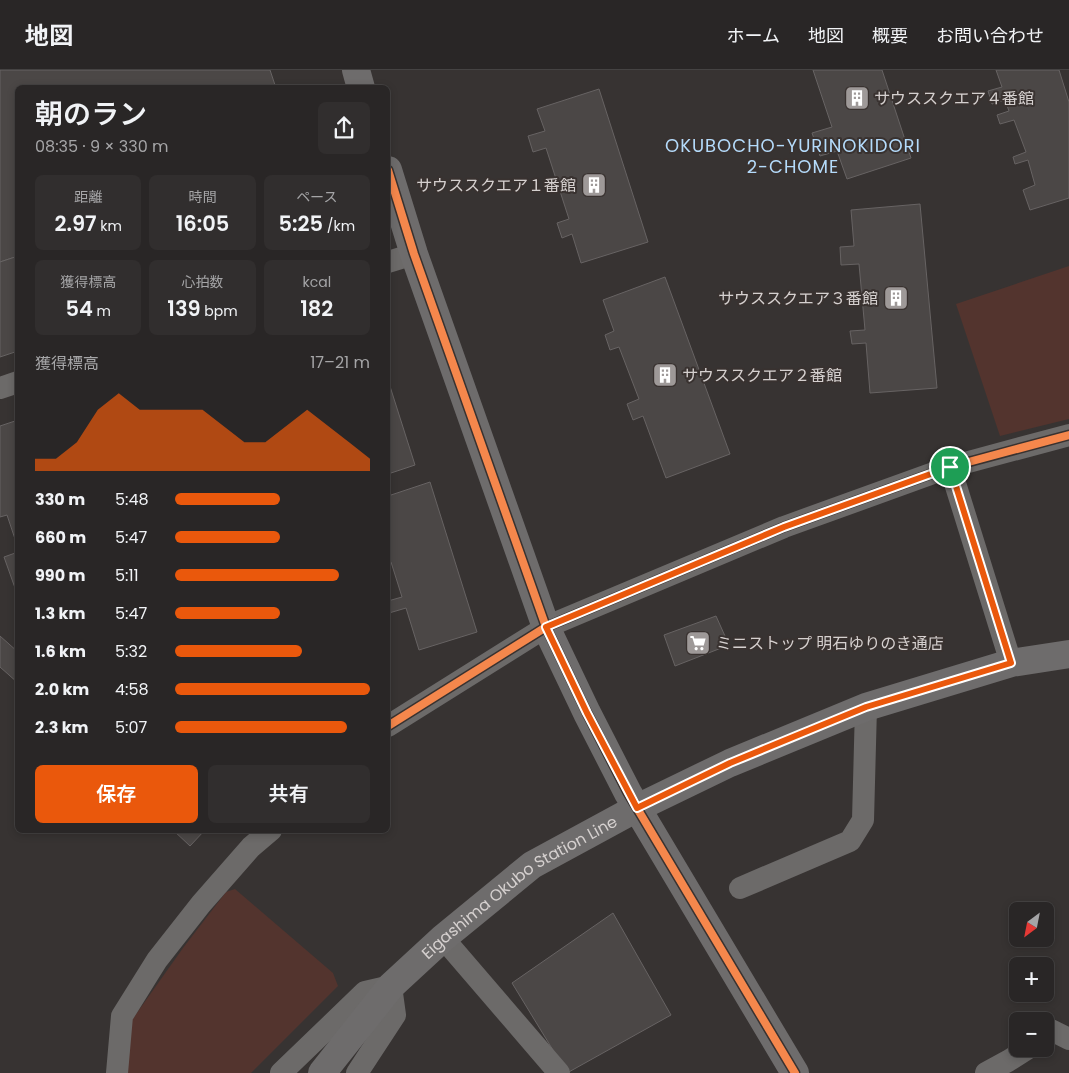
<!DOCTYPE html>
<html lang="ja">
<meta charset="utf-8">
<style>
body{margin:0;font-family:Poppins,"Noto Sans JP",sans-serif;background:#312e2e;color:#f1f3f6;height:100vh;display:flex;flex-direction:column;font-size:19px;white-space:nowrap}
*{box-sizing:border-box;margin:0}
p{font-size:16px;color:#a5a5a7}
.icon{flex:none;width:28px;height:28px;fill:none;stroke:currentColor;stroke-width:2;stroke-linecap:round;stroke-linejoin:round}
.map{position:relative;flex:1;overflow:hidden}
.sheet{position:absolute;left:15px;top:15px;width:375px;height:748px;display:flex;flex-direction:column;background:#292626;border-radius:8px;box-shadow:0 2px 8px #0003,0 0 0 1px #454343}
.sheet>*{flex:none}
.needle{width:32px;rotate:212deg}
.fabs{position:absolute;left:1009px;top:832px;display:grid;gap:10px}
.fabs a{display:grid;place-items:center;width:45px;height:45px;border-radius:8px;background:#292626;box-shadow:0 2px 8px #0003,0 0 0 1px #454343;font-size:25px}
.pin{position:absolute;display:grid;place-items:center;width:42px;height:42px;color:#fff;margin:-21px;border:2px solid #fff;border-radius:50%;box-shadow:0 1px 5px #0007}
.round{display:grid;place-items:center;flex:none;width:52px;height:52px;border-radius:8px;background:#312e2e}
.head{display:flex;align-items:center;justify-content:space-between;height:85px;padding:0 20px}
h1{font-size:28px;font-weight:600;line-height:38px}
.stats{display:grid;grid-template-columns:repeat(3,1fr);gap:8px;height:85px;padding:5px 20px}
.stats div{display:grid;align-content:center;border-radius:8px;background:#312e2e;text-align:center}
.stats b{font-size:21px;font-weight:600}
.stats small{font-size:14px;font-weight:400}
.stats p{font-size:14px}
.chart{height:140px;padding:10px 20px}
.chart p{display:flex;justify-content:space-between}
.chart svg{width:100%;height:90px;margin-top:5px;fill:#ea580c;opacity:.7}
.cta{display:flex;gap:10px;margin-top:auto;padding:10px 20px}
.cta a{flex:1;height:58px;border-radius:8px;background:#ea580c;color:#fff;font-size:20px;font-weight:600;line-height:58px;text-align:center}
.cta a+a{background:#312e2e;color:#f1f3f6}
ul{padding:0 20px;list-style:none;font-size:16px}
li{display:grid;grid-template-columns:80px 60px 1fr;align-items:center;height:38px}
li i{height:12px;border-radius:6px;background:#ea580c}
header{display:flex;align-items:center;gap:30px;box-sizing:border-box;height:70px;padding:0 25px;background:#292626;border-bottom:1px solid #454343}
header strong{font-size:24px}
nav{display:flex;gap:28px;margin-inline-start:auto;font-size:18px}
.map>svg:first-child{display:block}
.green{fill:#53342e}
.building{fill:#4b4746;stroke:#676363}
.lines{fill:none;stroke-linecap:round;stroke-linejoin:round}
.street{stroke:#6c6a69;stroke-width:22}
.secondary{stroke:#6e6c6c;stroke-width:28}
.cycleway-casing{stroke:#393230;stroke-width:11}
.cycleway{stroke:#f5874c;stroke-width:8}
.route-casing{stroke:#fff;stroke-width:10}
.route{stroke:#ea580c;stroke-width:6}
.labels{text-anchor:middle;stroke-width:4;stroke-linejoin:round;paint-order:stroke}
.poi-label{font-size:16px;fill:#d5d0cf;stroke:#393230;text-anchor:start}
.street-label{font-size:16px;fill:#d5d0cf;stroke:#393230}
.neighbourhood-label{font-size:18px;letter-spacing:1px;fill:#b4dbfb;stroke:#393230}
</style>
<header>
<strong>地図</strong>
<nav><a>ホーム</a><a>地図</a><a>概要</a><a>お問い合わせ</a></nav>
</header>
<div class="map">
<svg width="1069" height="1003" viewBox="0 0 1069 1003">
<rect width="100%" height="100%" fill="#373332"/>
<g class="green">
<polygon points="1069,196 1069,349 1000,366 956,234"/>
<polygon points="235,819 333,903 338,916 251,1003 126,1003 129,954 183,878 226,822"/>
</g>
<g class="building">
<polygon points="0,0 270,0 276,18 18,18 18,186 0,192"/>
<polygon points="813,0 882,0 911,88 847,109 837,81 820,86 812,63 832,57"/>
<polygon points="996,0 1059,0 1069,32 1069,128 1030,140 1023,120 1035,115 1028,90 1015,94 1013,87 1026,82 1014,50 1000,54 997,45 1009,41 1005,30 992,34 988,21 1002,17"/>
<polygon points="599,19 648,172 581,193 572,164 562,168 557,153 569,149 546,78 533,82 528,66 545,61 537,39"/>
<polygon points="920,134 937,318 870,323 866,273 852,274 850,261 865,260 859,194 841,195 840,177 854,176 851,140"/>
<polygon points="18,186 18,281 0,287 0,192"/>
<polygon points="665,207 730,384 666,408 643,346 633,350 627,334 639,329 619,277 610,280 605,265 614,261 603,230"/>
<polygon points="388,310 415,395 388,404"/>
<polygon points="18,350 18,478 7,445 0,447 0,356"/>
<polygon points="430,412 477,562 419,580 406,538 389,543 388,539 388,531 402,527 391,492 388,493 388,426"/>
<polygon points="18,482 18,517 15,518 4,487"/>
<polygon points="716,546 729,575 675,596 664,565"/>
<polygon points="0,566 18,582 18,613 0,597"/>
<polygon points="173,760 205,760 190,776"/>
<polygon points="613,843 671,945 567,1003 512,913"/>
</g>
<g class="lines">
<g class="street">
<polyline points="388,192 414,184"/>
<polyline points="0,318 18,312"/>
<polyline points="950,397 1011,593"/>
<polyline points="388,656 546,557 784,457 950,397 1069,365"/>
<polyline points="740,818 850,771 863,750 866,637"/>
<polyline points="443,868 559,1003"/>
<polyline points="1045,967 1053,961 1069,969"/>
<polyline points="117,1003 122,946 157,890 201,834 251,777 271,760"/>
<polyline points="281,1003 365,922 391,916 395,945 357,1003"/>
<polyline points="986,1003 1008,991 1027,979"/>
</g>
<g class="secondary">
<polyline points="356,0 361,18"/>
<polyline points="388,100 414,184 546,557 587,643 628,723 795,1003"/>
<path id="s1" d="M322,1003L391,916L443,868L532,795L637,738L730,693L866,637L1011,593L1069,584"/>
</g>
<defs>
<g id="cycleway">
<polyline points="388,100 414,184 546,557 587,643 628,723 795,1003"/>
<polyline points="388,656 546,557 784,457 950,397 1069,365"/>
</g>
</defs>
<use href="#cycleway" class="cycleway-casing"/>
<use href="#cycleway" class="cycleway"/>
</g>
<g class="lines">
<defs>
<polygon id="route" points="950,397 1011,593 866,637 730,693 637,738 587,643 546,557 784,457"/>
</defs>
<use href="#route" class="route-casing"/>
<use href="#route" class="route"/>
</g>
<defs>
<symbol id="building-square" viewBox="-11 -11 22 22"><rect x="-9" y="-9" width="18" height="18" rx="4" fill="#9e9998" stroke="#393230"/><path d="M-4-6H4V6H1V3H-1V6H-4ZM-2.5-4.3h1.7v1.8h-1.7ZM.8-4.3h1.7v1.8H.8ZM-2.5-1h1.7V.8h-1.7ZM.8-1h1.7V.8H.8Z" fill="#fff"/></symbol>
<symbol id="supermarket-square" viewBox="-11 -11 22 22"><rect x="-9" y="-9" width="18" height="18" rx="4" fill="#9e9998" stroke="#393230"/><path d="M-6-5.5h2.5l.6 2H6L4.5 2H-2.5L-4.4-4H-6ZM-1.5 3.2a1.3 1.3 0 1 0 .1 0ZM3 3.2a1.3 1.3 0 1 0 .1 0Z" fill="#fff"/></symbol>
</defs>
<g fill-rule="evenodd">
<use href="#building-square" x="843" y="14" width="28" height="28"/>
<use href="#building-square" x="580" y="101" width="28" height="28"/>
<use href="#building-square" x="882" y="214" width="28" height="28"/>
<use href="#building-square" x="651" y="291" width="28" height="28"/>
<use href="#supermarket-square" x="684" y="559" width="28" height="28"/>
</g>
<g class="labels">
<g class="poi-label">
<text x="874" y="34">サウススクエア４番館</text>
<text x="576" y="121" text-anchor="end">サウススクエア１番館</text>
<text x="878" y="234" text-anchor="end">サウススクエア３番館</text>
<text x="682" y="311">サウススクエア２番館</text>
<text x="716" y="579">ミニストップ 明石ゆりのき通店</text>
</g>
<g class="street-label">
<text dy="6" stroke="none"><textPath href="#s1" startOffset="274">Eigashima Okubo Station Line</textPath></text>
</g>
<g class="neighbourhood-label">
<text x="793" y="82">OKUBOCHO-YURINOKIDORI<tspan x="793" dy="21">2-CHOME</tspan></text>
</g>
</g>
</svg>
<div class="fabs">
<a><svg class="needle" viewBox="-14 -14 28 28"><path d="M0-13l5 13h-10z" fill="#e53935"/><path d="M0 13l5-13h-10z" fill="#a5a5a7"/></svg></a>
<a>+</a>
<a>−</a>
</div>
<div class="pin" style="left:950px;top:397px;background:#1e9e55"><svg class="icon" aria-label="arrive" viewBox="0 0 24 24"><path d="M6 21V4h12l-3 4 3 4H6"/></svg></div>
<section class="sheet">
<div class="head"><div><h1>朝のラン</h1><p>08:35 · 9 × 330 m</p></div><a class="round"><svg class="icon" aria-label="share" viewBox="0 0 24 24"><path d="M12 15V3M7 8l5-5 5 5M5 13v7h14v-7"/></svg></a></div>
<div class="stats">
<div><p>距離</p><b>2.97<small> km</small></b></div>
<div><p>時間</p><b>16:05</b></div>
<div><p>ペース</p><b>5:25<small> /km</small></b></div>
</div>
<div class="stats">
<div><p>獲得標高</p><b>54<small> m</small></b></div>
<div><p>心拍数</p><b>139<small> bpm</small></b></div>
<div><p>kcal</p><b>182</b></div>
</div>
<div class="chart"><p><span>獲得標高</span>17–21 m</p>
<svg viewBox="0 0 160 44" preserveAspectRatio="none"><path d="M0 44V38L10 38L20 30L30 14L40 6L50 14L60 14L70 14L80 14L90 22L100 30L110 30L120 22L130 14L140 22L150 30L160 38V44z"/></svg>
</div>
<ul>
<li><b>330 m</b>5:48<i style="width:54%"></i></li>
<li><b>660 m</b>5:47<i style="width:54%"></i></li>
<li><b>990 m</b>5:11<i style="width:84%"></i></li>
<li><b>1.3 km</b>5:47<i style="width:54%"></i></li>
<li><b>1.6 km</b>5:32<i style="width:65%"></i></li>
<li><b>2.0 km</b>4:58<i style="width:100%"></i></li>
<li><b>2.3 km</b>5:07<i style="width:88%"></i></li>
</ul>
<div class="cta"><a>保存</a><a>共有</a></div>
</section>
</div>
